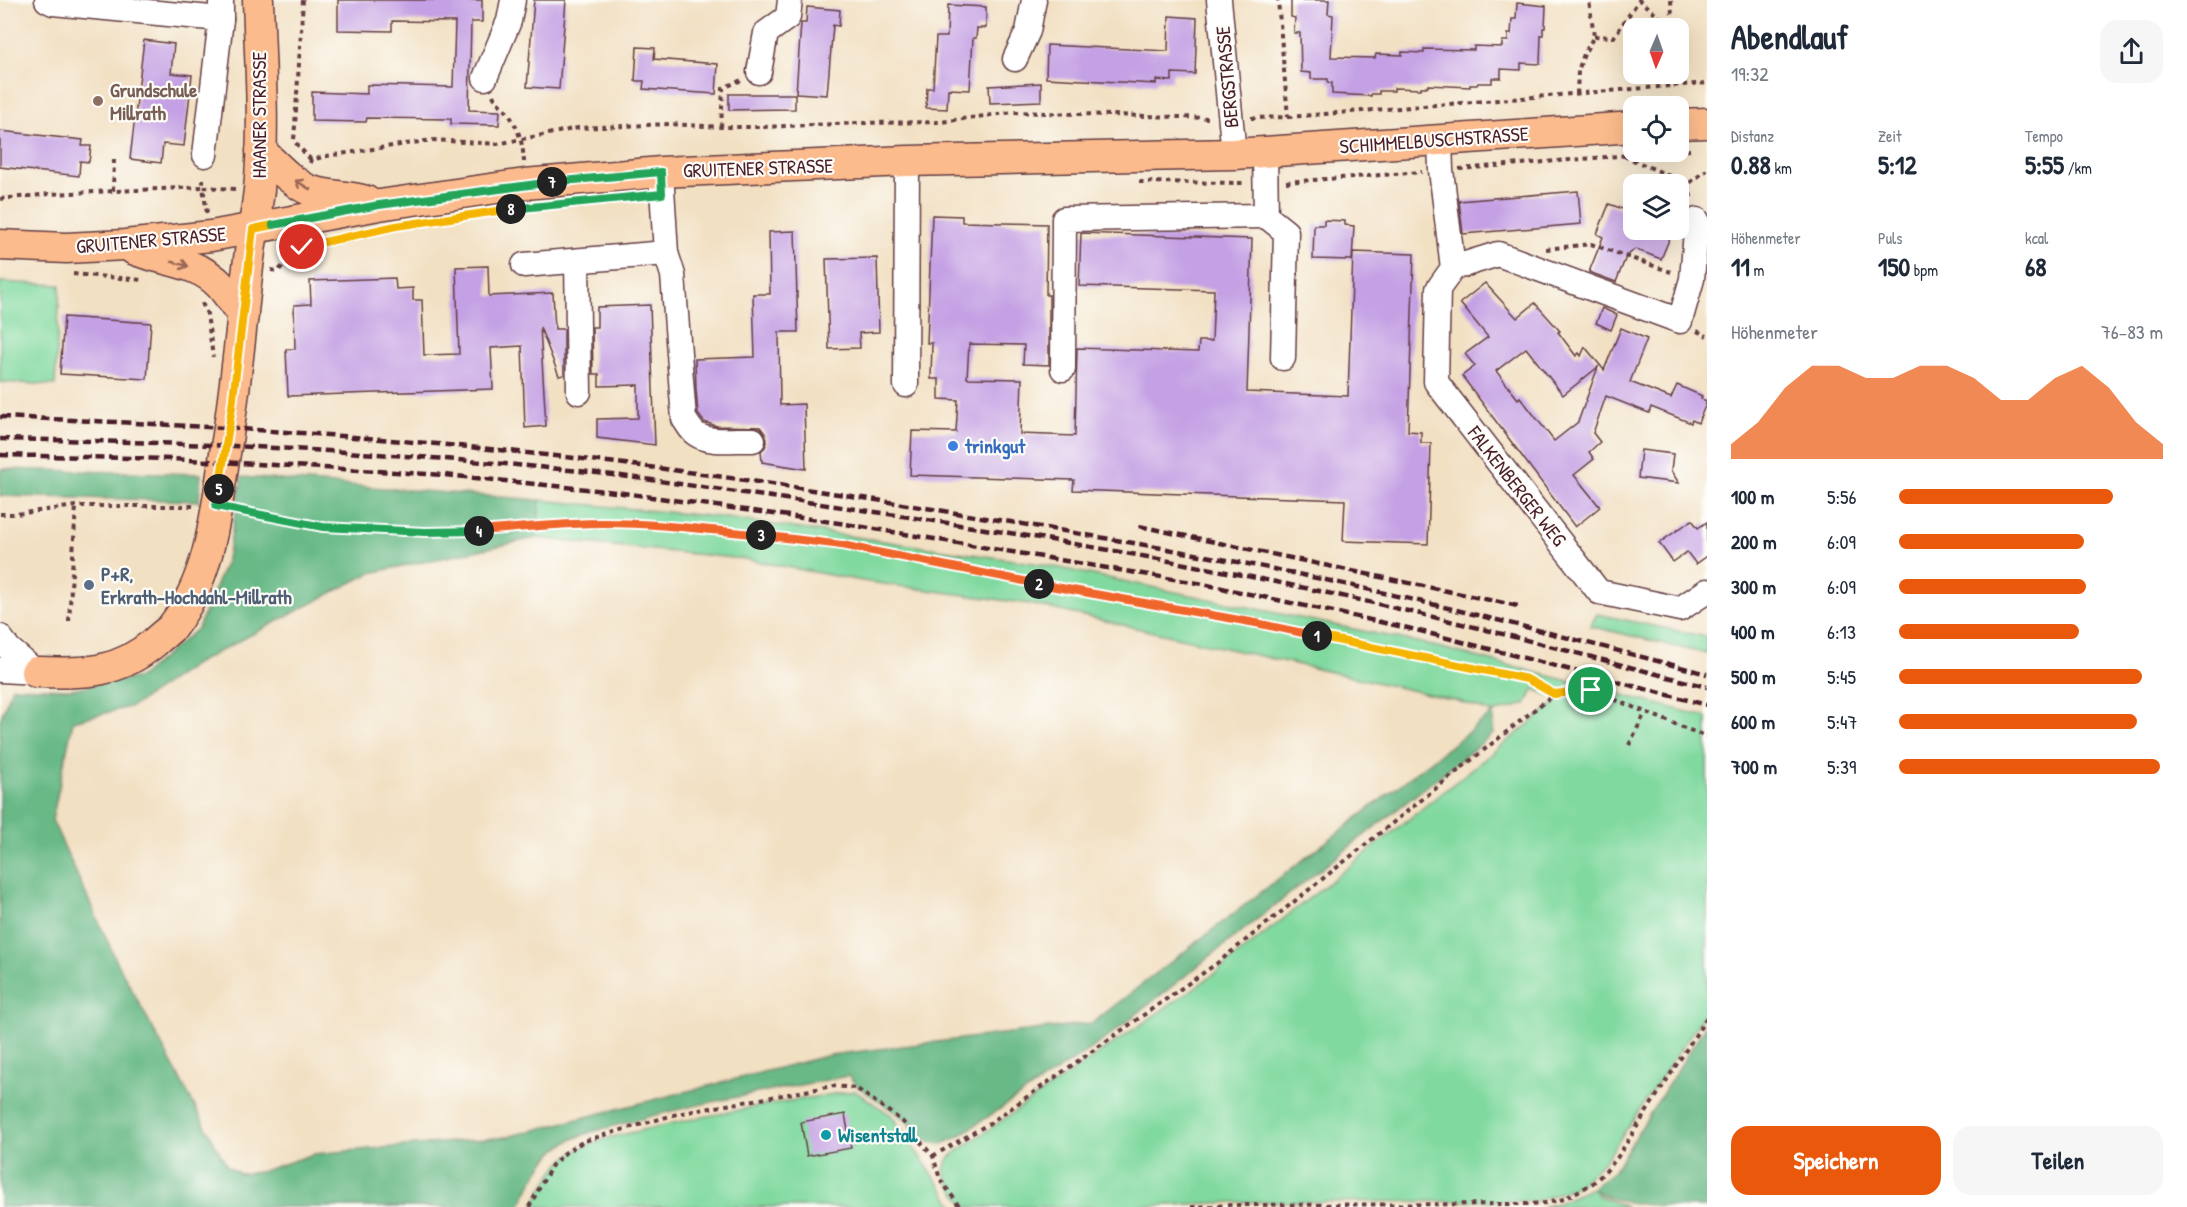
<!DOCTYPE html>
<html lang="de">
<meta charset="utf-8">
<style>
body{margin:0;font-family:"Patrick Hand",sans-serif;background:#f6f6f7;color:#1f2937;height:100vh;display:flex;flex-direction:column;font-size:22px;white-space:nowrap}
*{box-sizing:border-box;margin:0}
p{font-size:20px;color:#747a83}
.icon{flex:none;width:33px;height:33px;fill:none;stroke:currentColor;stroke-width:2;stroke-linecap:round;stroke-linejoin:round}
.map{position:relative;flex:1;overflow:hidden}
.side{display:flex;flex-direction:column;background:#fff;width:480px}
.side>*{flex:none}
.needle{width:39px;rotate:182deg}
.tools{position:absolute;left:1623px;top:18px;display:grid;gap:12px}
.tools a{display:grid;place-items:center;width:66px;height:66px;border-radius:12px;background:#fff;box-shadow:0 6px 24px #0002;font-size:30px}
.pin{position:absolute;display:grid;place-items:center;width:51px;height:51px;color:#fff;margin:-26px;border:3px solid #fff;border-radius:50%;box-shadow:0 2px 6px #0007}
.km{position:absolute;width:30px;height:30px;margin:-15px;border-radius:50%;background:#222;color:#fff;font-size:16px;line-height:30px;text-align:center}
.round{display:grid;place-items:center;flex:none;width:63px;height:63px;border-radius:18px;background:#f6f6f7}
.summary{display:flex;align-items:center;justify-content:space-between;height:102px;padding:0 24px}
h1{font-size:33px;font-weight:700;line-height:45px}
.figures{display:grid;grid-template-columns:repeat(3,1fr);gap:9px;height:102px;padding:6px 24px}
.figures div{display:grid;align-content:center}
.figures b{font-size:26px;font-weight:700}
.figures small{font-size:16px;font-weight:400}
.figures p{font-size:16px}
.chart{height:168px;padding:12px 24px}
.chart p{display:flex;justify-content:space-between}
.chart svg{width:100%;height:108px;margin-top:6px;fill:#ea580c;opacity:.7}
.action{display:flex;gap:12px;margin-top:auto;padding:12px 24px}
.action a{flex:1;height:69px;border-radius:18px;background:#ea580c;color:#fff;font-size:24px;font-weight:700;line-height:69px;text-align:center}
.action a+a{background:#f6f6f7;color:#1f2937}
ul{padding:0 24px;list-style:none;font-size:20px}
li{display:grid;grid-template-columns:96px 72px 1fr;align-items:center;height:45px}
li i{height:15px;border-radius:8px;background:#ea580c}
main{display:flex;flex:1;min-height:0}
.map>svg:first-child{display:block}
.green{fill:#80d99f;stroke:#657c65;stroke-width:1.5}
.forest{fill:#68b986;stroke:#596c58;stroke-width:1.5}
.building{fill:#c4a0e4;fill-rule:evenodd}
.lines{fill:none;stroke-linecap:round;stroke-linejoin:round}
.minor-casing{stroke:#633c42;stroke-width:27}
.major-casing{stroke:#633c42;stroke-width:33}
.path{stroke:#633c42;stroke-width:4;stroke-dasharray:4.5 4.5;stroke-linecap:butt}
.minor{stroke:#fff;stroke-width:24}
.major{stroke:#fbbb8c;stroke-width:30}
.rail{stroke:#4a1f2b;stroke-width:4.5;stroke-dasharray:9 4.5;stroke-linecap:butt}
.oneway{stroke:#9a6557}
.split-1-casing{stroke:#fff;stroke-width:12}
.split-2-casing{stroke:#fff;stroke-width:12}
.split-3-casing{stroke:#fff;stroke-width:12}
.split-4-casing{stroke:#fff;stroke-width:12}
.split-5-casing{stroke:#fff;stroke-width:12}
.split-6-casing{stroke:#fff;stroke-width:12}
.split-7-casing{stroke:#fff;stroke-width:12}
.split-8-casing{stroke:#fff;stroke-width:12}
.split-9-casing{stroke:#fff;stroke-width:12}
.split-1{stroke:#f5b400;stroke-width:8}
.split-2{stroke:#f0652b;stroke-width:8}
.split-3{stroke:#f0652b;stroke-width:8}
.split-4{stroke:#f0652b;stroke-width:8}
.split-5{stroke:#22a559;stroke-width:8}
.split-6{stroke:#f5b400;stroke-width:8}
.split-7{stroke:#22a559;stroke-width:8}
.split-8{stroke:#22a559;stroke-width:8}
.split-9{stroke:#f5b400;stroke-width:8}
.education-dot{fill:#8d6e63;stroke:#fdfcf7;stroke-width:2}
.shop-dot{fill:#3f7fe0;stroke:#fdfcf7;stroke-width:2}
.service-dot{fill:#5c6f8a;stroke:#fdfcf7;stroke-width:2}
.culture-dot{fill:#0f9aa8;stroke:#fdfcf7;stroke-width:2}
.labels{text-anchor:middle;stroke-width:4.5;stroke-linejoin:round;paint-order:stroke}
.street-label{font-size:20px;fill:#4a1f2b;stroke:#fdfcf7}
.education-label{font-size:20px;font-weight:bold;fill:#785e54;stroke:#fdfcf7;text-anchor:start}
.shop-label{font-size:20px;font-weight:bold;fill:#366cbe;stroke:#fdfcf7;text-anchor:start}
.service-label{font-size:20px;font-weight:bold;fill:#4e5e75;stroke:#fdfcf7;text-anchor:start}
.culture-label{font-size:20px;font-weight:bold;fill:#0d838f;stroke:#fdfcf7;text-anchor:start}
</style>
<main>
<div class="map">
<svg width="1707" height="1207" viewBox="0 0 1707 1207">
<rect width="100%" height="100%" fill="#fdfcf7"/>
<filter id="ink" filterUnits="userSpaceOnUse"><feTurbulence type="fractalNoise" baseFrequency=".0167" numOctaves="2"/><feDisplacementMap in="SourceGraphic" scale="12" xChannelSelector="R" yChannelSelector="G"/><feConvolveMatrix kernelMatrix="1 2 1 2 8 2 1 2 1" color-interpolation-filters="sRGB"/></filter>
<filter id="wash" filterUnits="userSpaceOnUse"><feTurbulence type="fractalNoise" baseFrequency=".008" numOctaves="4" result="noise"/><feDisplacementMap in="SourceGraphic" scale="24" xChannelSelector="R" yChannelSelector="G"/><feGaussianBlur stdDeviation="1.35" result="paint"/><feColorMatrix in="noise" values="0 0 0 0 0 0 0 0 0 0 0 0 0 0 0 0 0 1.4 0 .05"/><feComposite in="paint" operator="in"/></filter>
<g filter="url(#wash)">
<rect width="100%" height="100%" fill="#f2e0c3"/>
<g class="green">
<polygon points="0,282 60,285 55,385 0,382"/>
<polygon points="540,500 719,517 1040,564 1426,644 1707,717 1707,1010 1607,1158 1578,1186 1537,1201 1237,1202 1126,1207 966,1207 949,1184 944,1169 949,1158 959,1150 1210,977 1559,700 1534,689 1526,704 1493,713 1455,700 1030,604 862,581 744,559 536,538"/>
<polygon points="1597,614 1707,637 1707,654 1590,626"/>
<path d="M855,1091L891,1115L955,1207H533C541,1189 551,1171 566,1158C588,1139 620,1136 647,1129C716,1113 785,1101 855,1091Z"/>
<polygon points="1592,1188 1599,1196 1627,1207 1542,1207 1558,1203"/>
</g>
<g class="forest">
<polygon points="0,469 201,474 199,501 0,496"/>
<path d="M242,477L540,500L536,538L370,573L197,663L133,706L73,721L52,820L117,962L227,1166L240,1174L260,1172L314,1154L507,1137L830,1055L1092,1023L1493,713V734L1101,1042L956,1138L942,1144L928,1142L906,1120L857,1086L848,1076C775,1090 701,1102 629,1122C608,1128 583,1132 564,1144C542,1158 530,1185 520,1207H0V720L12,687L71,689L140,677L198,628L227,559Z"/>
<path d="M1707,1023V1207C1675,1207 1613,1207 1592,1188L1614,1171Z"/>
</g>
<g id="blocks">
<g class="building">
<polygon points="338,0 482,0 482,22 471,22 469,110 500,111 499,125 451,124 451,119 367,118 366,122 312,121 312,92 367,94 367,85 453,87 455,22 392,21 392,31 338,30"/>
<polygon points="534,0 566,0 559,89 527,87"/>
<polygon points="1291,0 1329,0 1328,14 1333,15 1331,57 1375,58 1376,54 1402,55 1402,52 1424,53 1424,49 1474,50 1474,46 1502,47 1502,41 1508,41 1508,34 1511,34 1512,19 1516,19 1517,3 1546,6 1545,28 1543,28 1543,35 1541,35 1540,64 1521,63 1521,70 1501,69 1501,78 1492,78 1492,83 1478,83 1477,85 1470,85 1470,87 1428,85 1428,87 1421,87 1421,89 1394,88 1394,91 1379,91 1379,94 1371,94 1371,96 1332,94 1332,83 1328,83 1328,79 1311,79 1311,73 1301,72 1300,33 1294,33 1295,18 1291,17"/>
<polygon points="948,5 986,7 986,28 977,28 976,38 973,38 970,90 948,89 947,109 926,108 927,88 933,88 936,37 947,37"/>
<polygon points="807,7 840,10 839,26 833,25 827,95 796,93 801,23 806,23"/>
<polygon points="1169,16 1197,18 1195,74 1172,73 1172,81 1156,80 1156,84 1046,78 1047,45 1168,51"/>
<polygon points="144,40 174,44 171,73 192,75 184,146 163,144 161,163 130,159"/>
<polygon points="637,47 655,48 654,59 718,64 716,94 643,89 644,81 635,81"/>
<polygon points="1041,83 1041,101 990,103 989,86"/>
<polygon points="729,94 795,94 795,109 729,110"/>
<polygon points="0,131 83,140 82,146 91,146 89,162 80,161 79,176 0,167"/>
<polygon points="1578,191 1581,224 1463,234 1459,201"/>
<polygon points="1609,204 1634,213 1634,230 1673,230 1661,259 1635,249 1626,257 1616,282 1589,272 1603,237 1597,234"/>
<polygon points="932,215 962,216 962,222 1047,224 1046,295 1049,295 1049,365 1023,364 1024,345 969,344 967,378 1022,379 1020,434 1075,436 1077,348 1198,352 1199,341 1212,341 1214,290 1079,286 1081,233 1252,239 1247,392 1348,396 1353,252 1414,254 1408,431 1421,432 1421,443 1431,443 1428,544 1343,541 1345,500 1073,490 1074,480 910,475 912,431 956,432 958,400 939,399 939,379 931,379 932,343 927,343"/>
<polygon points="1324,220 1345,221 1345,225 1354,226 1352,260 1313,259 1314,225 1324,225"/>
<polygon points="795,231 798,332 779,332 780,405 804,404 806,469 762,462 761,451 765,447 767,440 765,433 760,427 717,426 704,422 698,414 696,389 695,359 755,357 753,294 770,294 769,232"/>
<polygon points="877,258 879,332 859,333 860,348 829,349 826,259"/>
<polygon points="488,266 489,296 553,293 555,329 564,329 564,375 559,376 540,327 546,426 525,428 522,346 491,348 493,389 288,396 286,349 295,349 294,305 311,304 310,281 395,278 396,289 413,288 413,300 422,300 424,355 459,354 456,267"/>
<path d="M1485,283L1517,318L1535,303L1560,331L1558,332L1576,356L1579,353L1581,356L1585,347L1604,370L1621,328L1647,339L1630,382L1671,398L1677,385L1702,396L1701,399L1707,401L1698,423L1692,420L1691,423L1651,407L1649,413L1606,396L1593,433L1600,442L1589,452L1594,459L1574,475L1600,507L1575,527L1462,376L1475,366L1465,354L1488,337L1460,303ZM1526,348L1563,395L1598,367L1578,422L1554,441L1520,397L1518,399L1496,371Z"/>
<polygon points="650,305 655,445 597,438 597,419 638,418 638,385 599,386 599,374 593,374 592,327 597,327 597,307"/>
<polygon points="1602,308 1617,315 1611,330 1596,323"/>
<polygon points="64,317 151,323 147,379 60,374"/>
<polygon points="1641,450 1673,454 1671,471 1679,483 1638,478"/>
<polygon points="1692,520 1698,528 1707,522 1707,556 1696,564 1687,552 1673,562 1659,543"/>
<polygon points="845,1114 851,1148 807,1156 801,1122"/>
</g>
</g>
</g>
<g filter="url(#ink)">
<use href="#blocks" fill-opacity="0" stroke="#633c42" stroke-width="1.5"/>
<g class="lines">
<defs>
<g id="minor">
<polyline points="47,0 53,3 221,19"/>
<polyline points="1219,0 1234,154"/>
<polyline points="1015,59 1028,31 1034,0"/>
<polyline points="759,72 766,33 788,17 790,0"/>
<polyline points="485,78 509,21 513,0"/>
<polyline points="1440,140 1441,170 1453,268 1438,289 1436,382 1599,592 1680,609 1707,591"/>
<polyline points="205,155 221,19 221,0"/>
<polyline points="1266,216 1286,232 1283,358"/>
<path d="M666,253L673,275L684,419C688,424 690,430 696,434C710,444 736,439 753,440"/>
<polyline points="577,261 579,392"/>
<polyline points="524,265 666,253 661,172"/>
<polyline points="1453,268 1498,254 1680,321 1692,279 1697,220"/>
<polyline points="1063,369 1064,219 1266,216 1265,153"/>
<polyline points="906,385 907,161"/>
<polyline points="0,637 9,649 36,672"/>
<polyline points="0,670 36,672"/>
</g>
<g id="major">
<polyline points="1678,124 1707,123"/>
<path d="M261,151C275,164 291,182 309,190C327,197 348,195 366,201"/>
<polyline points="0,245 66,248 125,245 211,236 379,205 525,184 661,172 907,161 1234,154 1634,127"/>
<path d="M133,249C161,261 198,261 220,285C229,295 236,306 243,316"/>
<path d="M36,672C84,673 116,675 155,642C160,637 167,632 172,627C212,576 216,509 226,447C236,387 241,327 248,267C251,241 256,216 259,190C265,128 260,63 258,0"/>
</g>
</defs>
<use href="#minor" class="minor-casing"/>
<use href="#major" class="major-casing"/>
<g class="path">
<polyline points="303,0 294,141 311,160"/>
<polyline points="1671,0 1673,28"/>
<polyline points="1594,36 1614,37 1639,0 1672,28"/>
<polyline points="1678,61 1683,85"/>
<polyline points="1577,94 1578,71 1584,54 1594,36 1589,0"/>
<path d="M493,95C497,104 503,106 508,113C519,129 523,144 524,162"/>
<polyline points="1288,117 1707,83"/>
<polyline points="1251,118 1288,117 1278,0"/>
<polyline points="721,127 723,88 742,80"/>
<polyline points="1678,151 1690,150"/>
<polyline points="1624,156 1688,184 1707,170"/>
<polyline points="310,163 311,160 327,156 432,140 497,144 578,128 669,124 721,127 763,127 860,123 941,122 1013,112 1211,118"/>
<polyline points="1459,169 1668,152"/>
<polyline points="1139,182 1245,183"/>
<polyline points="1286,182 1422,172"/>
<polyline points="1688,184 1692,201"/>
<polyline points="113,191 114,160"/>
<polyline points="0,199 50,194 203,187 203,175"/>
<polyline points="207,213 203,187 235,189"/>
<polyline points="302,247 337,239"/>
<polyline points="1546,249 1591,244 1671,272"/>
<polyline points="271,270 278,271 302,247 301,244"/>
<polyline points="73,274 143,280"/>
<polyline points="202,303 207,314 213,357"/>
<polyline points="1697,331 1707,336"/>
<polyline points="240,511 323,527 425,532 465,532 567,524 607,523 671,526 842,545 1072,590 1255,623 1527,679 1554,694"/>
<polyline points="0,514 16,514 76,506 194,506"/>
<polyline points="69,621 76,506"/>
<polyline points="1629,745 1645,713"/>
<polyline points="933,1156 990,1123 1216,964 1554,694 1591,690 1707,737"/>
<polyline points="529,1207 552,1165 566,1152 584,1141 677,1114 833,1086 856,1088 902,1121 933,1156 940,1179 960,1207"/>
<polyline points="1191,1207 1232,1205 1527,1204 1547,1203 1564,1199 1593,1183 1606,1171 1617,1158 1707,1017"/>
</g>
<use href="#minor" class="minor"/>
<use href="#major" class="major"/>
<g class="rail">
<path d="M0,417C182,424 365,435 546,455C707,472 868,498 1028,525C1117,540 1205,555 1293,573C1432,602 1570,638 1707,674"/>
<path d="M0,439C180,442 359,450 538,467C619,474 699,487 779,498C991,528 1204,563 1412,612C1511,635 1609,662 1707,687"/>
<polyline points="0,455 171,459 445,475 616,492 839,523 1203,584 1408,628 1707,705"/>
<polyline points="1139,526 1518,606"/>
</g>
</g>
<defs><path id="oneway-shaft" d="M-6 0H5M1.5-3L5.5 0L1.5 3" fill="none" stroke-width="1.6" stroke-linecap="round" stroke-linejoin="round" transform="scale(1.5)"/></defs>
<g class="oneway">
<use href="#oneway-shaft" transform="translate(303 185) rotate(-149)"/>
<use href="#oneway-shaft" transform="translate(180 264) rotate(15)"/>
</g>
</g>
<g class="lines" filter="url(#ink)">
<defs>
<polyline id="split-1" points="1317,636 1527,679 1554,694 1591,690"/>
<polyline id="split-2" points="1039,584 1256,623 1317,636"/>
<polyline id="split-3" points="761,535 842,545 1039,584"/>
<path id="split-4" d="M479,531C521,528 562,523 604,523C656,523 709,530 761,535"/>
<polyline id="split-5" points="219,489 216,506 323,527 425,532 479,531"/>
<polyline id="split-6" points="219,489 232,407 253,229 273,225"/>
<polyline id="split-7" points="273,225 379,205 552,182"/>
<polyline id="split-8" points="511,209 662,194 661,172 552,182"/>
<polyline id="split-9" points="302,247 396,226 511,209"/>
</defs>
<use href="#split-1" class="split-1-casing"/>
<use href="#split-2" class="split-2-casing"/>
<use href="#split-3" class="split-3-casing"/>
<use href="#split-4" class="split-4-casing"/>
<use href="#split-5" class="split-5-casing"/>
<use href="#split-6" class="split-6-casing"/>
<use href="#split-7" class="split-7-casing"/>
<use href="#split-8" class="split-8-casing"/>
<use href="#split-9" class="split-9-casing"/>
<use href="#split-1" class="split-1"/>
<use href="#split-2" class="split-2"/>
<use href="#split-3" class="split-3"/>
<use href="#split-4" class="split-4"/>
<use href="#split-5" class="split-5"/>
<use href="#split-6" class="split-6"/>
<use href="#split-7" class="split-7"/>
<use href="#split-8" class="split-8"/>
<use href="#split-9" class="split-9"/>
</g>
<circle class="education-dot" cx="98" cy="101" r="6"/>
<circle class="shop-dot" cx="953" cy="446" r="6"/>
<circle class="service-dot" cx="89" cy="585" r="6"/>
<circle class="culture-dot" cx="826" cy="1135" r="6"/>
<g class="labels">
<g class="street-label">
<text transform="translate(1227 77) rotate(-95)" y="7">BERGSTRASSE</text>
<text transform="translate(259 115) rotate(-90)" y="7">HAANER STRASSE</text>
<text transform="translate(1434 140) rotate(-4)" y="7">SCHIMMELBUSCHSTRASSE</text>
<text transform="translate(758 168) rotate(-2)" y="7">GRUITENER STRASSE</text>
<text transform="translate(151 240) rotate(-5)" y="7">GRUITENER STRASSE</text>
<text transform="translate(1517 486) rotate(52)" y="7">FALKENBERGER WEG</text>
</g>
<g class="education-label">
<text x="110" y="97">Grundschule<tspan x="110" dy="23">Millrath</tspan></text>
</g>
<g class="shop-label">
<text x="965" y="453">trinkgut</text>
</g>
<g class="service-label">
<text x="101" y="581">P+R,<tspan x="101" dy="23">Erkrath-Hochdahl-Millrath</tspan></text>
</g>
<g class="culture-label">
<text x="838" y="1142">Wisentstall</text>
</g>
</g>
</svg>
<div class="tools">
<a><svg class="needle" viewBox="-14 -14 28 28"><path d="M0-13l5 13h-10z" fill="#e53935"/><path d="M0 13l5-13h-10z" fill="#747a83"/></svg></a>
<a><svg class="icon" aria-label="locate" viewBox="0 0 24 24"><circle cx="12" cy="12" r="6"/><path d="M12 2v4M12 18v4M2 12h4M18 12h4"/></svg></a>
<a><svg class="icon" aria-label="layers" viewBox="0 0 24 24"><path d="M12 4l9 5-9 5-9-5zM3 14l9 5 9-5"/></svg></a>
</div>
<div class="pin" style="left:1591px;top:690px;background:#1e9e55"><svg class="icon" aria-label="arrive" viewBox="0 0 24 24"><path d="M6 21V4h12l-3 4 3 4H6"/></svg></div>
<div class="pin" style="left:302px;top:247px;background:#d93025"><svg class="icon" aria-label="check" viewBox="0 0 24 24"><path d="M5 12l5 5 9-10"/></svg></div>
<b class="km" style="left:1317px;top:636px">1</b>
<b class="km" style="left:1039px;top:584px">2</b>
<b class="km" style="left:761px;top:535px">3</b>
<b class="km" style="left:479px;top:531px">4</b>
<b class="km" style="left:219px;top:489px">5</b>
<b class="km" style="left:552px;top:182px">7</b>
<b class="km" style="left:511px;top:209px">8</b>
</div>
<section class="side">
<div class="summary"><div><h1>Abendlauf</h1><p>19:32</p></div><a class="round"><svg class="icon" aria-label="share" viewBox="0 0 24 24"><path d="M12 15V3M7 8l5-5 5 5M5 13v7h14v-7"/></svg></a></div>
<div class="figures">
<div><p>Distanz</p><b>0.88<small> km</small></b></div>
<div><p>Zeit</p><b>5:12</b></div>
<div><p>Tempo</p><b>5:55<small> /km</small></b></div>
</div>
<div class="figures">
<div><p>Höhenmeter</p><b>11<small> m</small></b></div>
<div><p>Puls</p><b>150<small> bpm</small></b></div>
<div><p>kcal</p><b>68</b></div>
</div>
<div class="chart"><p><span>Höhenmeter</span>76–83 m</p>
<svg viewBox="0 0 160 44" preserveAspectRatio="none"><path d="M0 44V38L10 29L20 15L30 6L40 6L50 11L60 11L70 6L80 6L90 11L100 20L110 20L120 11L130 6L140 15L150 29L160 38V44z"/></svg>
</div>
<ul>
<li><b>100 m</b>5:56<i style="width:81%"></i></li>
<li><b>200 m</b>6:09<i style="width:70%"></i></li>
<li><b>300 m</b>6:09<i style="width:71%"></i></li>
<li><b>400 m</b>6:13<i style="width:68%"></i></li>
<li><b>500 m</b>5:45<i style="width:92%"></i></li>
<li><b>600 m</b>5:47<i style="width:90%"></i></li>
<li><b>700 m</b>5:39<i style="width:99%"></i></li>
</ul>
<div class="action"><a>Speichern</a><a>Teilen</a></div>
</section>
</main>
